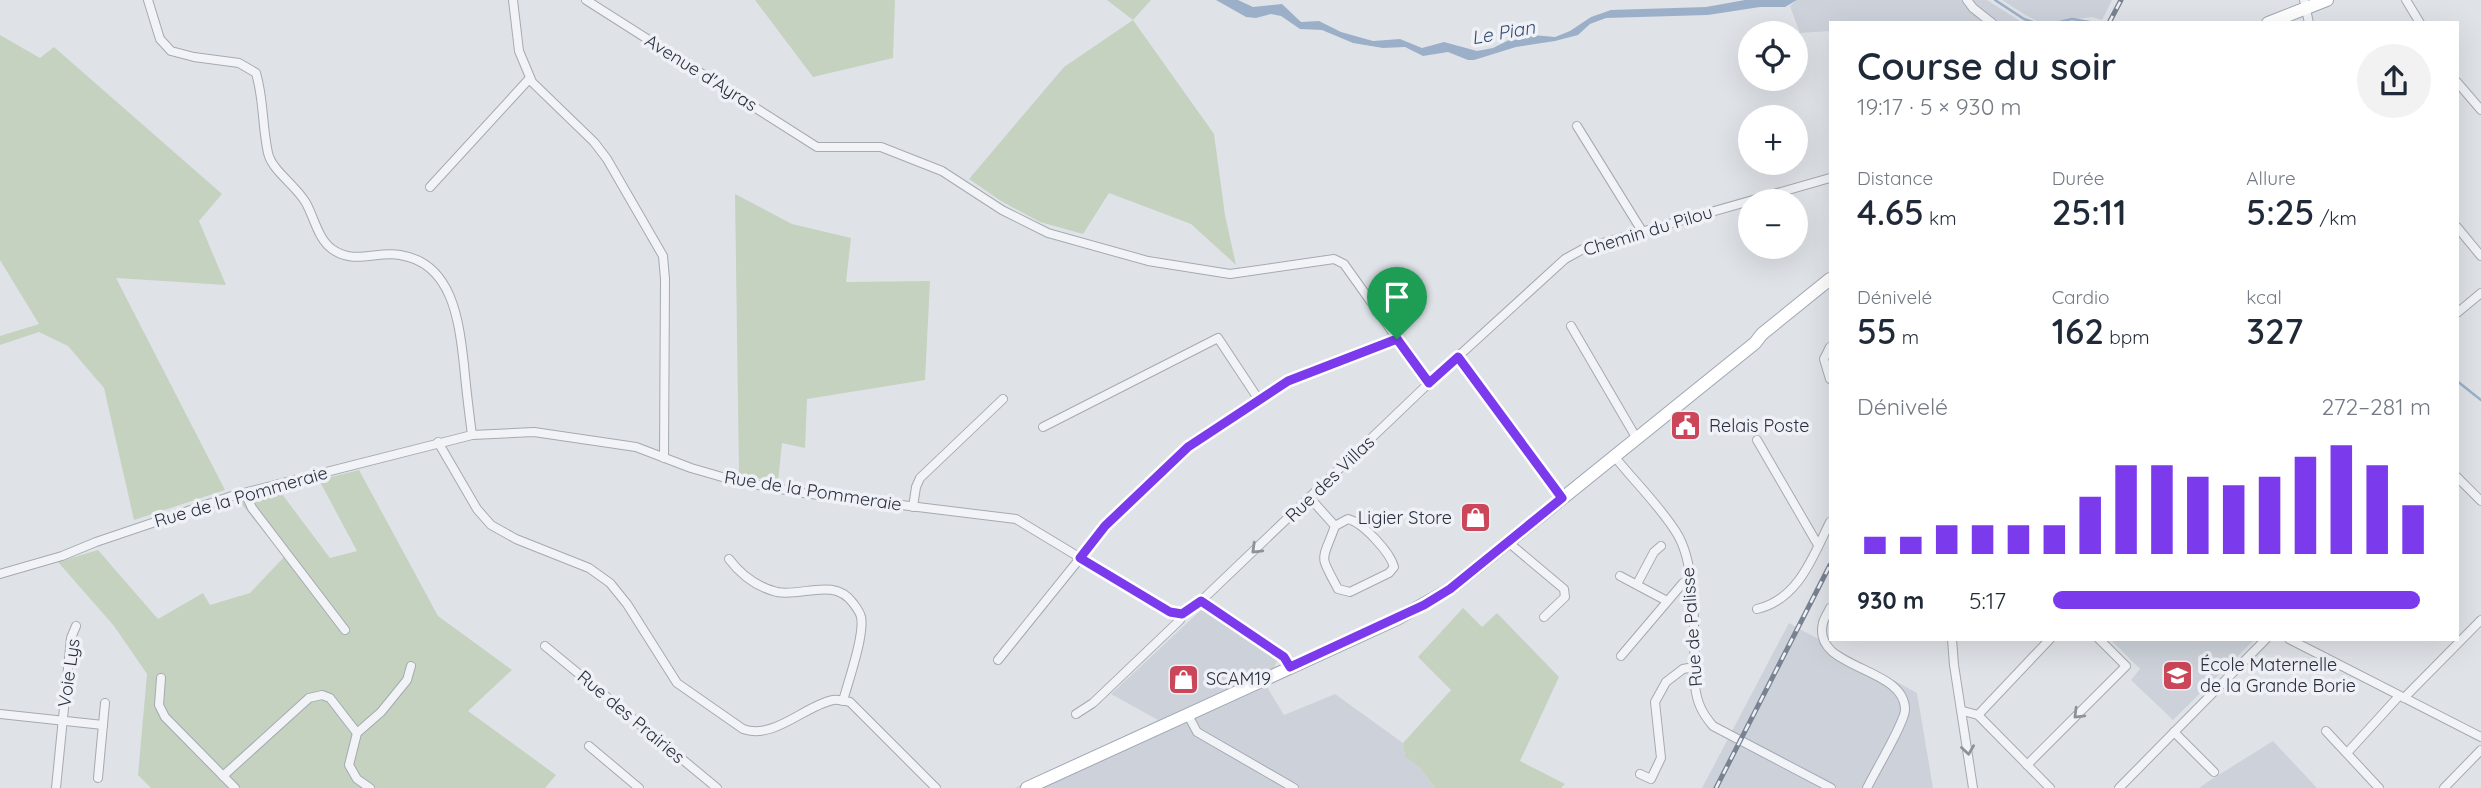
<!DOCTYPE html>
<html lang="fr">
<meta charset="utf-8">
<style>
body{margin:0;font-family:Quicksand,sans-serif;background:#f2f2f3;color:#1f2937;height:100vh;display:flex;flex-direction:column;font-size:26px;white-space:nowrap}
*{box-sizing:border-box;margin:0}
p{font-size:23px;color:#747a83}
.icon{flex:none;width:38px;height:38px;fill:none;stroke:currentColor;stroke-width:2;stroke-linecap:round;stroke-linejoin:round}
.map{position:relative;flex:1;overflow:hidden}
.panel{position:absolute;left:1829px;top:21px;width:630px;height:620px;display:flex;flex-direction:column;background:#fff;border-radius:0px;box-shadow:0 7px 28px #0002}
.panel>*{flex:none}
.controls{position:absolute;left:1738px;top:21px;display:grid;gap:14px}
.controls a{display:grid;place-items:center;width:70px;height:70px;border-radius:50%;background:#fff;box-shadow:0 7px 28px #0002;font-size:35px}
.pin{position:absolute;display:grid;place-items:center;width:60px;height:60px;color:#fff;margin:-72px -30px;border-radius:50% 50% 50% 0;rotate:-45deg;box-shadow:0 0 7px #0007}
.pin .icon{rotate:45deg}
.round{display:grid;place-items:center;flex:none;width:74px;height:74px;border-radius:37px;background:#f2f2f3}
.head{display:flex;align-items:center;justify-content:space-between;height:119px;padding:0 28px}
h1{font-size:38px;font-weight:600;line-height:52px}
.stats{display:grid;grid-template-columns:repeat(3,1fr);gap:10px;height:119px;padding:7px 28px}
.stats div{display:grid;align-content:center}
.stats b{font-size:35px;font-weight:600}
.stats small{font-size:19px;font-weight:400}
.stats p{font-size:19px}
.chart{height:196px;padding:14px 28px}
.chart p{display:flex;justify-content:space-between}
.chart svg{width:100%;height:126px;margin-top:7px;stroke:#7c3aed;stroke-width:6}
ul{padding:0 28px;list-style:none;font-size:23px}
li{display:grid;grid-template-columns:112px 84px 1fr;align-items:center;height:52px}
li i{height:18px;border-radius:9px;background:#7c3aed}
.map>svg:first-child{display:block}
.built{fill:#cdd2da}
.green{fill:#c5d2c0}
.water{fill:#9bb0c8}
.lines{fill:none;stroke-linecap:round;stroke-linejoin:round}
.stream{stroke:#9bb0c8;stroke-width:2.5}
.street-casing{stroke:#a4aab2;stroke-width:10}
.primary-casing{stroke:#9fa7b4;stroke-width:14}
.street{stroke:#f2f3f7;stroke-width:8}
.primary{stroke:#fff;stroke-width:12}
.rail-casing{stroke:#798291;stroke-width:5}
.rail{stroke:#eff1f6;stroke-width:2.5;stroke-dasharray:8;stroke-linecap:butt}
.oneway{stroke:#8d929b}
.route-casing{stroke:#fff;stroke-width:14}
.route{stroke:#7c3aed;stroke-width:9}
.labels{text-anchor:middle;stroke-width:7;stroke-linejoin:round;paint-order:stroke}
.street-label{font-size:18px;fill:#28303f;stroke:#eff1f6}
.poi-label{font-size:18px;fill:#28303f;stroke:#eff1f6;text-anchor:start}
.water-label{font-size:19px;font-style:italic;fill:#334e72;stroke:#eff1f6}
</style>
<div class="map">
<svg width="2481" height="788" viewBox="0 0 2481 788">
<rect width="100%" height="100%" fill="#dfe3e8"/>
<g class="built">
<polygon points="1797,0 1987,0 2023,23 1830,23 1830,31 1800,33 1790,6"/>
<polygon points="2002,0 2112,0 2102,20 2093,17 2050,22 2037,21 2027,16"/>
<polygon points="1201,610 1278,658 1267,687 1284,715 1335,694 1403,743 1405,757 1420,768 1435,788 1015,788 1158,720 1111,694"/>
<polygon points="1789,623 1917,693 1933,788 1702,788"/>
<polygon points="2110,639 2255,639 2173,720 2131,680 2140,669"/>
<polygon points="2273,741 2317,788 2199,788 2209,781"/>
</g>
<g class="green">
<polygon points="755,0 895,0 893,58 813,77"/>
<polygon points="1107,0 1151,0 1133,20 1214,134 1225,215 1236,265 1191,224 1109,193 1083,234 1040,222 1001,201 969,179 1064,67 1133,20"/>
<polygon points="0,35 40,58 54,47 222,194 199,221 226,285 116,278 225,490 134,520 104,388 68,346 39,332 0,345 0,336 39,324 0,260"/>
<polygon points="735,194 792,224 851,238 846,282 930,281 925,380 807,399 805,448 782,443 778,482 739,475"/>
<polygon points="359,470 438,616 512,670 468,711 556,775 545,788 151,788 138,775 147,674 114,626 58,562 98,550 158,619 203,593 210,605 250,593 284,557 240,502 279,490 330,558 357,551 319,480"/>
<polygon points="1463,608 1482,627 1497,613 1559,677 1520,761 1565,784 1561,788 1435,788 1420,768 1405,757 1403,743 1451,690 1418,657"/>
</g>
<polygon class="water" points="1216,0 1238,0 1253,7 1282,4 1301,22 1319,21 1341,32 1373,41 1400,39 1422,48 1444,42 1477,51 1493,48 1521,34 1555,37 1570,31 1591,17 1611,10 1706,7 1745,0 1797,0 1785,7 1760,7 1708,15 1606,18 1590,24 1578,35 1555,41 1516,47 1474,60 1468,60 1448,52 1423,56 1405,47 1383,48 1353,43 1322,30 1300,29 1281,16 1271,14 1256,18 1246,17"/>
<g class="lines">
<g class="stream">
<polyline points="1995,0 2024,19 2036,23"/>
<polyline points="2055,23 2072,19 2095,23"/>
<polyline points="2457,381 2481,400"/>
</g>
<defs>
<g id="street">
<path d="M148,0L160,39L171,51L194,57L239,63L256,73C264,100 262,126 268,153C272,171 296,185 306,203C314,217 318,239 332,249C354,265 376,251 400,255C453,263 459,322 464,365C466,388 469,412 472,435"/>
<polyline points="513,0 519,51 532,82 594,142 607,159 663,256 665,279 664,458"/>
<polyline points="586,0 817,147 881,147 942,171 1002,210 1048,233 1148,261 1230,274 1334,259 1344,264 1429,383"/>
<polyline points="1967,0 1973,8 1992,23"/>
<polyline points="2304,0 2309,23"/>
<polyline points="2406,0 2420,23"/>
<polyline points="2457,82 2481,110"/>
<polyline points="1577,126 1642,231"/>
<polyline points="430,187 530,78"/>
<polyline points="2457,227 2481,256"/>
<polyline points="2457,313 2481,293"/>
<polyline points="1571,326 1637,439"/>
<polyline points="1830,347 1824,359 1830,379"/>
<polyline points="1459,357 1562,498"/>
<polyline points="1043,427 1218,338 1259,400"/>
<polyline points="1757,440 1818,545"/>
<path d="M438,442L477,509L491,525L516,539L589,568L610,583L627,604L677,683L743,729C774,740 804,706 833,700C838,699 845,701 850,702L936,788"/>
<path d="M1614,456C1634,481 1659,505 1676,532C1699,567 1693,643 1695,686C1697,703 1702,713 1713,726L1831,788"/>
<polyline points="2457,477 2481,501"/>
<polyline points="245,493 252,508 345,630"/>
<polyline points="1310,498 1335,526"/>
<polyline points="913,507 916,487 920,478 1003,399"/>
<path d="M1348,519C1363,523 1390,552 1394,567L1389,573L1350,592L1338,589C1318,552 1322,563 1335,526Z"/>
<polyline points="1508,542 1564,589 1565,597 1544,617"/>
<path d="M729,559C741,575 757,587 777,592C802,597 834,577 853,603C856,607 860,612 861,617C865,634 848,682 843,701"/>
<polyline points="0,574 62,556 96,542 232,496 472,435 534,432 636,447 691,468 736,481 803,493 1016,519 1170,612 1182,614 1201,601 1429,383 1565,259 1585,248 1830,178"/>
<polyline points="1620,576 1667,601"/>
<polyline points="1637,584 1654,552 1661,546"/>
<polyline points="1201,601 1284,657 1290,667"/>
<path d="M1830,608C1828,613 1824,618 1823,623C1811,670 1906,666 1905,710C1904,724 1874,773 1867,788"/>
<path d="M1757,609C1799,599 1813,556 1830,522"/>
<polyline points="1952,639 1954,665 1973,788"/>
<polyline points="2289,639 2481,737"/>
<polyline points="545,646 717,788"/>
<polyline points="1621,656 1683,583 1691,581"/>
<polyline points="998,660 1106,526 1188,447 1288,381 1397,339"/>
<polyline points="161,678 159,705 165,717 235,788"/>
<polyline points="2404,698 2481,620"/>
<polyline points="1963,711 1978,715 2050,788"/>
<polyline points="0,714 103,725"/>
<polyline points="1076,714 1093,703 1180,620 1182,614"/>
<polyline points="1188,715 1197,732 1294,788"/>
<polyline points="1978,715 2050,639"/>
<polyline points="2326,731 2379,788"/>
<polyline points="2174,732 2214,772"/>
<polyline points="589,746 639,788"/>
<polyline points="2347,753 2399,696"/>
<polyline points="2027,765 2126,666 2099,639"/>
<polyline points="1640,774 1651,779 1661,758 1655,702 1666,682 1683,669 1694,667"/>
<polyline points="223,776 309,698 322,695 330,698 357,733"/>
<polyline points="98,778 105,703"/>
<polyline points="56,788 71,638 76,626"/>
<polyline points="370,788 357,779 349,765 357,733 381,712 407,680 411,666"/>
<polyline points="2119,788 2266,639"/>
<polyline points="2444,788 2481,750"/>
</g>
<g id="primary">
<polyline points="2268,23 2327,0"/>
<polyline points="1027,788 1397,619 1450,589 1755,343 1762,334 1830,279"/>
</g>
</defs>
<use href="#street" class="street-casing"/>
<use href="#primary" class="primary-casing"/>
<use href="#street" class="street"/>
<use href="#primary" class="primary"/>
<defs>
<g id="rail">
<polyline points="2109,23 2121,0"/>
<polyline points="1716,788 1830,565"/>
</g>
</defs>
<use href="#rail" class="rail-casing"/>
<use href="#rail" class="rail"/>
</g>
<defs><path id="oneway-chevron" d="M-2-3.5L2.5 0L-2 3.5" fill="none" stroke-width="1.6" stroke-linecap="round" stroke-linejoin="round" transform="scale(1.75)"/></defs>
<g class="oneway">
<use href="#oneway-chevron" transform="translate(1256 549) rotate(136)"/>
<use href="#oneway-chevron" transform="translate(2078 714) rotate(135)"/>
<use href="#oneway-chevron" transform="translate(1968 750) rotate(82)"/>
</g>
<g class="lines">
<defs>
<polygon id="route" points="1397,339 1429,383 1458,357 1562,498 1450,589 1424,605 1290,667 1284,657 1201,601 1182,614 1170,612 1080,558 1105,526 1188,447 1288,381"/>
</defs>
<use href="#route" class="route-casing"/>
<use href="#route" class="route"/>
</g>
<defs>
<symbol id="civic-square" viewBox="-11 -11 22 22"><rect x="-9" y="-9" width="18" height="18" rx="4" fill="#cb4658" stroke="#eff1f6"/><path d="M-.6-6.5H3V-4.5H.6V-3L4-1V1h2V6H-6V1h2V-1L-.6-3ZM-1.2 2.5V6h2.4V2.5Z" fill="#fff"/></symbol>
<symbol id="shop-square" viewBox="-11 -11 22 22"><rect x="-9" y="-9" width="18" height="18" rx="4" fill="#cb4658" stroke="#eff1f6"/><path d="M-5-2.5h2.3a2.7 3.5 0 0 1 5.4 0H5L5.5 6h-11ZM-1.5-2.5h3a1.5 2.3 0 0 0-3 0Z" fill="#fff"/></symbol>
<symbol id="school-square" viewBox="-11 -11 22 22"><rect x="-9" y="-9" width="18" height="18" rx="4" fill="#cb4658" stroke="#eff1f6"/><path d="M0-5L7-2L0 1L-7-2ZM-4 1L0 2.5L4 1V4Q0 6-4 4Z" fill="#fff"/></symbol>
</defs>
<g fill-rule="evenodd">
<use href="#civic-square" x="1668" y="408" width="35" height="35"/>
<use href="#shop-square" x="1458" y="500" width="35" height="35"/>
<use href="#school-square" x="2160" y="658" width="35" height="35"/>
<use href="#shop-square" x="1166" y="662" width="35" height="35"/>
</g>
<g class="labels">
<g class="street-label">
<text transform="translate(701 73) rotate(32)" y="6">Avenue d'Ayras</text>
<text transform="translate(1648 231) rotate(-17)" y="6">Chemin du Pilou</text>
<text transform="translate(1330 479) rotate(-44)" y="6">Rue des Villas</text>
<text transform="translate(813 491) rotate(9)" y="6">Rue de la Pommeraie</text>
<text transform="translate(241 497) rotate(-16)" y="6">Rue de la Pommeraie</text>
<text transform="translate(1692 627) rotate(-94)" y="6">Rue de Palisse</text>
<text transform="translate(69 673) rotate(-82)" y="6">Voie Lys</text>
<text transform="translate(631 717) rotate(40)" y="6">Rue des Prairies</text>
</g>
<g class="poi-label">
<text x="1709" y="432">Relais Poste</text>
<text x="1452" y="524" text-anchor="end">Ligier Store</text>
<text x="2200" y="671">École Maternelle<tspan x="2200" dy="21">de la Grande Borie</tspan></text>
<text x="1206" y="685">SCAM19</text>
</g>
<g class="water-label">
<text transform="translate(1503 32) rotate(-10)" y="7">Le Pian</text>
</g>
</g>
</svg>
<div class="controls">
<a><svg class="icon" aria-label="locate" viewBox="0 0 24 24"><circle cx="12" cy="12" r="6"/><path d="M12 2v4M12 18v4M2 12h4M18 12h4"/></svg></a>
<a>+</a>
<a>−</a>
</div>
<div class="pin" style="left:1397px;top:339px;background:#1e9e55"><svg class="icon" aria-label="arrive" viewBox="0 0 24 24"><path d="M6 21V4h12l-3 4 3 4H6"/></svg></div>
<section class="panel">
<div class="head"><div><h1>Course du soir</h1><p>19:17 · 5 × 930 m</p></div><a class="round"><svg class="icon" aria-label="share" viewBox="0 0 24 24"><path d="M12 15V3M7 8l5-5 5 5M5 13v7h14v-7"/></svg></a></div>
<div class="stats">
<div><p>Distance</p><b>4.65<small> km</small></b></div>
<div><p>Durée</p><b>25:11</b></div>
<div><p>Allure</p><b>5:25<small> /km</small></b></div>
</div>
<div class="stats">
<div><p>Dénivelé</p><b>55<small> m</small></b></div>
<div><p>Cardio</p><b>162<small> bpm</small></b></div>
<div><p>kcal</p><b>327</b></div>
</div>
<div class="chart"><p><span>Dénivelé</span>272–281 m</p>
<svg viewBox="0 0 160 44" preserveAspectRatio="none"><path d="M5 44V38M15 44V38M25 44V34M35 44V34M45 44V34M55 44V34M65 44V24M75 44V13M85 44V13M95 44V17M105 44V20M115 44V17M125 44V10M135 44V6M145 44V13M155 44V27"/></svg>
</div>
<ul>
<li><b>930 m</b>5:17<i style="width:97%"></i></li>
</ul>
</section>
</div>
